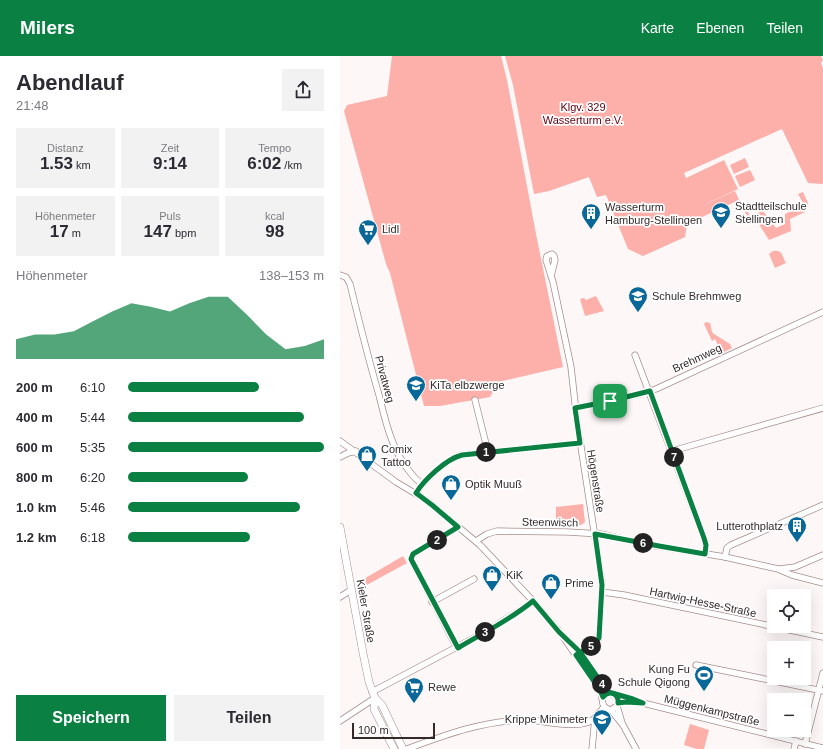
<!DOCTYPE html>
<html lang="de">
<meta charset="utf-8">
<style>
body{margin:0;font-family:Helvetica,sans-serif;background:#f2f2f3;color:#2b2b33;height:100vh;display:flex;flex-direction:column;font-size:15px;white-space:nowrap}
*{box-sizing:border-box;margin:0}
p{font-size:13px;color:#7c7c81}
.icon{flex:none;width:22px;height:22px;fill:none;stroke:currentColor;stroke-width:2;stroke-linecap:round;stroke-linejoin:round}
.map{position:relative;flex:1;overflow:hidden}
.drawer{display:flex;flex-direction:column;background:#fff;width:340px}
.drawer>*{flex:none}
.buttons{position:absolute;left:427px;top:533px;display:grid;gap:8px}
.buttons a{display:grid;place-items:center;width:44px;height:44px;border-radius:0px;background:#fff;box-shadow:0 4px 16px #0002;font-size:20px}
.scale{position:absolute;left:12px;bottom:10px;width:83px;box-sizing:border-box;padding-left:4px;border:2px solid #342a2a;border-top:0;font-size:11px;line-height:14px;white-space:nowrap;color:#342a2a;-webkit-text-stroke:3px #fff;paint-order:stroke}
.pin{position:absolute;display:grid;place-items:center;width:34px;height:34px;color:#fff;margin:-17px;border-radius:8px;box-shadow:0 2px 6px #0006}
.km{position:absolute;width:20px;height:20px;margin:-10px;border-radius:50%;background:#222;color:#fff;font-size:11px;line-height:20px;text-align:center}
.round{display:grid;place-items:center;flex:none;width:42px;height:42px;border-radius:0px;background:#f2f2f3}
.summary{display:flex;align-items:center;justify-content:space-between;height:68px;padding:0 16px}
h1{font-size:22px;font-weight:800;line-height:30px}
.metrics{display:grid;grid-template-columns:repeat(3,1fr);gap:6px;height:68px;padding:4px 16px}
.metrics div{display:grid;align-content:center;border-radius:0px;background:#f2f2f3;text-align:center}
.metrics b{font-size:17px;font-weight:800}
.metrics small{font-size:11px;font-weight:400}
.metrics p{font-size:11px}
.chart{height:112px;padding:8px 16px}
.chart p{display:flex;justify-content:space-between}
.chart svg{width:100%;height:72px;margin-top:4px;fill:#0b8043;opacity:.7}
.button{display:flex;gap:8px;margin-top:auto;padding:8px 16px}
.button a{flex:1;height:46px;border-radius:0px;background:#0b8043;color:#fff;font-size:16px;font-weight:800;line-height:46px;text-align:center}
.button a+a{background:#f2f2f3;color:#2b2b33}
ul{padding:0 16px;list-style:none;font-size:13px}
li{display:grid;grid-template-columns:64px 48px 1fr;align-items:center;height:30px}
li i{height:10px;border-radius:5px;background:#0b8043}
header{display:flex;align-items:center;gap:24px;box-sizing:border-box;height:56px;padding:0 20px;background:#0b8043;color:#fff}
header strong{font-size:19px}
nav{display:flex;gap:22px;margin-inline-start:auto;font-size:14px}
main{display:flex;flex:1;min-height:0}
.map>svg:first-child{display:block}
.green{fill:#fdafaa}
.lines{fill:none;stroke-linecap:round;stroke-linejoin:round}
.minor-casing{stroke:#a68e8d;stroke-width:7}
.major-casing{stroke:#a68e8d;stroke-width:8}
.minor{stroke:#fff;stroke-width:5.5}
.major{stroke:#fff;stroke-width:7}
.route-casing{stroke:#fff;stroke-width:8}
.route{stroke:#0b8043;stroke-width:5}
.labels{text-anchor:middle;stroke-width:3.5;stroke-linejoin:round;paint-order:stroke}
.park-label{font-size:11px;fill:#61010f;stroke:#fff}
.poi-label{font-size:11px;fill:#342a2a;stroke:#fff;text-anchor:start}
.street-label{font-size:11px;fill:#342a2a;stroke:#fff}
</style>
<header>
<strong>Milers</strong>
<nav><a>Karte</a><a>Ebenen</a><a>Teilen</a></nav>
</header>
<main>
<section class="drawer">
<div class="summary"><div><h1>Abendlauf</h1><p>21:48</p></div><a class="round"><svg class="icon" aria-label="share" viewBox="0 0 24 24"><path d="M12 15V3M7 8l5-5 5 5M5 13v7h14v-7"/></svg></a></div>
<div class="metrics">
<div><p>Distanz</p><b>1.53<small> km</small></b></div>
<div><p>Zeit</p><b>9:14</b></div>
<div><p>Tempo</p><b>6:02<small> /km</small></b></div>
</div>
<div class="metrics">
<div><p>Höhenmeter</p><b>17<small> m</small></b></div>
<div><p>Puls</p><b>147<small> bpm</small></b></div>
<div><p>kcal</p><b>98</b></div>
</div>
<div class="chart"><p><span>Höhenmeter</span>138–153 m</p>
<svg viewBox="0 0 160 44" preserveAspectRatio="none"><path d="M0 44V32L10 29L20 29L30 27L40 21L50 15L60 10L70 12L80 15L90 10L100 6L110 6L120 17L130 29L140 38L150 36L160 32V44z"/></svg>
</div>
<ul>
<li><b>200 m</b>6:10<i style="width:67%"></i></li>
<li><b>400 m</b>5:44<i style="width:90%"></i></li>
<li><b>600 m</b>5:35<i style="width:100%"></i></li>
<li><b>800 m</b>6:20<i style="width:61%"></i></li>
<li><b>1.0 km</b>5:46<i style="width:88%"></i></li>
<li><b>1.2 km</b>6:18<i style="width:62%"></i></li>
</ul>
<div class="button"><a>Speichern</a><a>Teilen</a></div>
</section>
<div class="map">
<svg width="483" height="693" viewBox="0 0 483 693">
<rect width="100%" height="100%" fill="#fdf7f7"/>
<g class="green">
<polygon points="52,0 161,0 167,24 196,178 223,311 158,326 150,341 100,350 84,350 50,217 46,208 4,55 7,49 47,40"/>
<polygon points="165,0 481,0 483,4 481,7 483,12 483,128 468,127 442,73 344,117 346,122 384,104 398,133 359,151 395,135 399,144 347,168 345,181 303,200 288,193 266,139 257,141 249,121 209,135 194,138 173,29"/>
<polygon points="405,102 409,111 394,118 390,109"/>
<polygon points="410,114 415,124 400,131 395,120"/>
<polygon points="463,136 468,147 465,156 450,163 451,175 429,184 415,162 409,164 401,148 403,147 410,160 423,155 436,172 445,168 445,158 462,150 463,147 458,138"/>
<path d="M433,195C443,193 442,201 446,207L435,212L429,198Z"/>
<polygon points="256,240 264,255 245,260 240,243 244,242 246,244"/>
<polygon points="366,266 370,267 372,276 374,278 390,288 392,292 378,299 377,296 380,294 375,283 372,285 364,268"/>
<polygon points="243,448 245,466 241,469 216,468 216,451"/>
<polygon points="63,500 67,507 23,531 22,524"/>
<polygon points="350,668 369,674 364,693 357,693 344,689"/>
</g>
<g class="lines">
<defs>
<g id="minor">
<path d="M0,219L6,221L10,228C19,265 28,302 39,339C44,359 49,381 59,400C65,410 73,422 82,428"/>
<polyline points="211,220 215,204 214,200 212,198 207,200 206,204 213,226 231,311 237,365 262,526 259,583 255,587 236,599"/>
<polyline points="295,299 364,482 366,489 365,498"/>
<polyline points="135,344 148,396"/>
<polyline points="235,352 300,338 316,333 483,256"/>
<path d="M0,385L56,426L86,444L140,489L193,545L219,575L260,634C264,642 259,652 271,654L277,650L279,645L275,639"/>
<polyline points="332,395 483,352"/>
<polyline points="0,401 8,397 16,395"/>
<path d="M76,437C85,424 104,405 120,399L240,387"/>
<polyline points="136,485 147,478 157,475 228,476 261,478 304,488 385,501 438,513 452,519 483,527"/>
<polyline points="385,501 387,492 391,489 483,449"/>
<polyline points="440,513 455,511 483,499"/>
<polyline points="262,536 284,539 483,581"/>
<polyline points="0,541 11,534"/>
<polyline points="92,546 134,523"/>
<polyline points="228,584 240,596 267,635 269,637 293,643 300,646"/>
<polyline points="117,592 71,503 73,498 118,471"/>
<polyline points="356,609 483,635"/>
<polyline points="32,636 145,576 184,552 193,545"/>
<polyline points="278,647 286,646 303,647 483,692"/>
<polyline points="277,650 282,667"/>
<polyline points="271,654 283,669 296,693"/>
<polyline points="0,665 35,642"/>
<polyline points="465,688 483,617"/>
<path d="M67,693C105,679 148,663 189,664C207,665 242,675 255,662"/>
<polyline points="252,693 255,662 264,651"/>
<polyline points="454,693 456,685"/>
</g>
<g id="major">
<polyline points="0,471 23,597 29,626 35,642 34,653 54,693"/>
<polyline points="35,642 42,649 63,693"/>
</g>
</defs>
<use href="#minor" class="minor-casing"/>
<use href="#major" class="major-casing"/>
<use href="#minor" class="minor"/>
<use href="#major" class="major"/>
</g>
<g class="lines">
<defs>
<path id="route" d="M270,345L235,352L240,387L122,399C106,403 84,424 76,437L92,449L118,471L73,498L71,503L118,592C143,577 170,564 193,545L219,576L240,596L267,635L272,637L293,643L303,647L286,646L278,647C279,637 269,634 263,641L260,634L236,599C243,594 255,590 259,582L262,529L255,478L319,490L365,498L366,489L364,482L310,335L270,345"/>
</defs>
<use href="#route" class="route-casing"/>
<use href="#route" class="route"/>
</g>
<defs>
<symbol id="school-pin" viewBox="-11 -11 22 30"><path d="M0 17L-7.5 6A9.5 9.5 0 1 1 7.5 6Z" fill="#0a6898" stroke="#fff"/><path d="M0-5L7-2L0 1L-7-2ZM-4 1L0 2.5L4 1V4Q0 6-4 4Z" fill="#fff"/></symbol>
<symbol id="building-pin" viewBox="-11 -11 22 30"><path d="M0 17L-7.5 6A9.5 9.5 0 1 1 7.5 6Z" fill="#0a6898" stroke="#fff"/><path d="M-4-6H4V6H1V3H-1V6H-4ZM-2.5-4.3h1.7v1.8h-1.7ZM.8-4.3h1.7v1.8H.8ZM-2.5-1h1.7V.8h-1.7ZM.8-1h1.7V.8H.8Z" fill="#fff"/></symbol>
<symbol id="supermarket-pin" viewBox="-11 -11 22 30"><path d="M0 17L-7.5 6A9.5 9.5 0 1 1 7.5 6Z" fill="#0a6898" stroke="#fff"/><path d="M-6-5.5h2.5l.6 2H6L4.5 2H-2.5L-4.4-4H-6ZM-1.5 3.2a1.3 1.3 0 1 0 .1 0ZM3 3.2a1.3 1.3 0 1 0 .1 0Z" fill="#fff"/></symbol>
<symbol id="shop-pin" viewBox="-11 -11 22 30"><path d="M0 17L-7.5 6A9.5 9.5 0 1 1 7.5 6Z" fill="#0a6898" stroke="#fff"/><path d="M-5-2.5h2.3a2.7 3.5 0 0 1 5.4 0H5L5.5 6h-11ZM-1.5-2.5h3a1.5 2.3 0 0 0-3 0Z" fill="#fff"/></symbol>
<symbol id="stadium-pin" viewBox="-11 -11 22 30"><path d="M0 17L-7.5 6A9.5 9.5 0 1 1 7.5 6Z" fill="#0a6898" stroke="#fff"/><path d="M0-5a6.5 5 0 1 0 0 10a6.5 5 0 1 0 0-10ZM-3.5-1.8h7v3.6h-7Z" fill="#fff"/></symbol>
</defs>
<g fill-rule="evenodd">
<use href="#school-pin" x="370" y="145" width="22" height="30"/>
<use href="#building-pin" x="240" y="146" width="22" height="30"/>
<use href="#supermarket-pin" x="17" y="162" width="22" height="30"/>
<use href="#school-pin" x="287" y="229" width="22" height="30"/>
<use href="#school-pin" x="65" y="318" width="22" height="30"/>
<use href="#shop-pin" x="16" y="388" width="22" height="30"/>
<use href="#shop-pin" x="100" y="417" width="22" height="30"/>
<use href="#building-pin" x="446" y="459" width="22" height="30"/>
<use href="#shop-pin" x="141" y="508" width="22" height="30"/>
<use href="#shop-pin" x="200" y="516" width="22" height="30"/>
<use href="#stadium-pin" x="353" y="608" width="22" height="30"/>
<use href="#supermarket-pin" x="63" y="620" width="22" height="30"/>
<use href="#school-pin" x="251" y="652" width="22" height="30"/>
</g>
<g class="labels">
<g class="park-label">
<text x="243" y="55">Klgv. 329<tspan x="243" dy="13">Wasserturm e.V.</tspan></text>
</g>
<g class="poi-label">
<text x="395" y="154">Stadtteilschule<tspan x="395" dy="13">Stellingen</tspan></text>
<text x="265" y="155">Wasserturm<tspan x="265" dy="13">Hamburg-Stellingen</tspan></text>
<text x="42" y="177">Lidl</text>
<text x="312" y="244">Schule Brehmweg</text>
<text x="90" y="333">KiTa elbzwerge</text>
<text x="41" y="397">Comix<tspan x="41" dy="13">Tattoo</tspan></text>
<text x="125" y="432">Optik Muuß</text>
<text x="443" y="474" text-anchor="end">Lutterothplatz</text>
<text x="166" y="523">KiK</text>
<text x="225" y="531">Prime</text>
<text x="350" y="617" text-anchor="end">Kung Fu<tspan x="350" dy="13">Schule Qigong</tspan></text>
<text x="88" y="635">Rewe</text>
<text x="248" y="667" text-anchor="end">Krippe Minimeter</text>
</g>
<g class="street-label">
<text transform="translate(357 302) rotate(-25)" y="4">Brehmweg</text>
<text transform="translate(45 323) rotate(75)" y="4">Privatweg</text>
<text transform="translate(256 425) rotate(81)" y="4">Högenstraße</text>
<text transform="translate(210 466) rotate(1)" y="4">Steenwisch</text>
<text transform="translate(363 546) rotate(12)" y="4">Hartwig-Hesse-Straße</text>
<text transform="translate(26 555) rotate(80)" y="4">Kieler Straße</text>
<text transform="translate(372 654) rotate(14)" y="4">Müggenkampstraße</text>
</g>
</g>
</svg>
<div class="buttons">
<a><svg class="icon" aria-label="locate" viewBox="0 0 24 24"><circle cx="12" cy="12" r="6"/><path d="M12 2v4M12 18v4M2 12h4M18 12h4"/></svg></a>
<a>+</a>
<a>−</a>
</div>
<div class="scale">100 m</div>
<div class="pin" style="left:270px;top:345px;background:#1e9e55"><svg class="icon" aria-label="arrive" viewBox="0 0 24 24"><path d="M6 21V4h12l-3 4 3 4H6"/></svg></div>
<b class="km" style="left:146px;top:396px">1</b>
<b class="km" style="left:97px;top:484px">2</b>
<b class="km" style="left:145px;top:576px">3</b>
<b class="km" style="left:262px;top:628px">4</b>
<b class="km" style="left:251px;top:590px">5</b>
<b class="km" style="left:303px;top:487px">6</b>
<b class="km" style="left:334px;top:401px">7</b>
</div>
</main>
